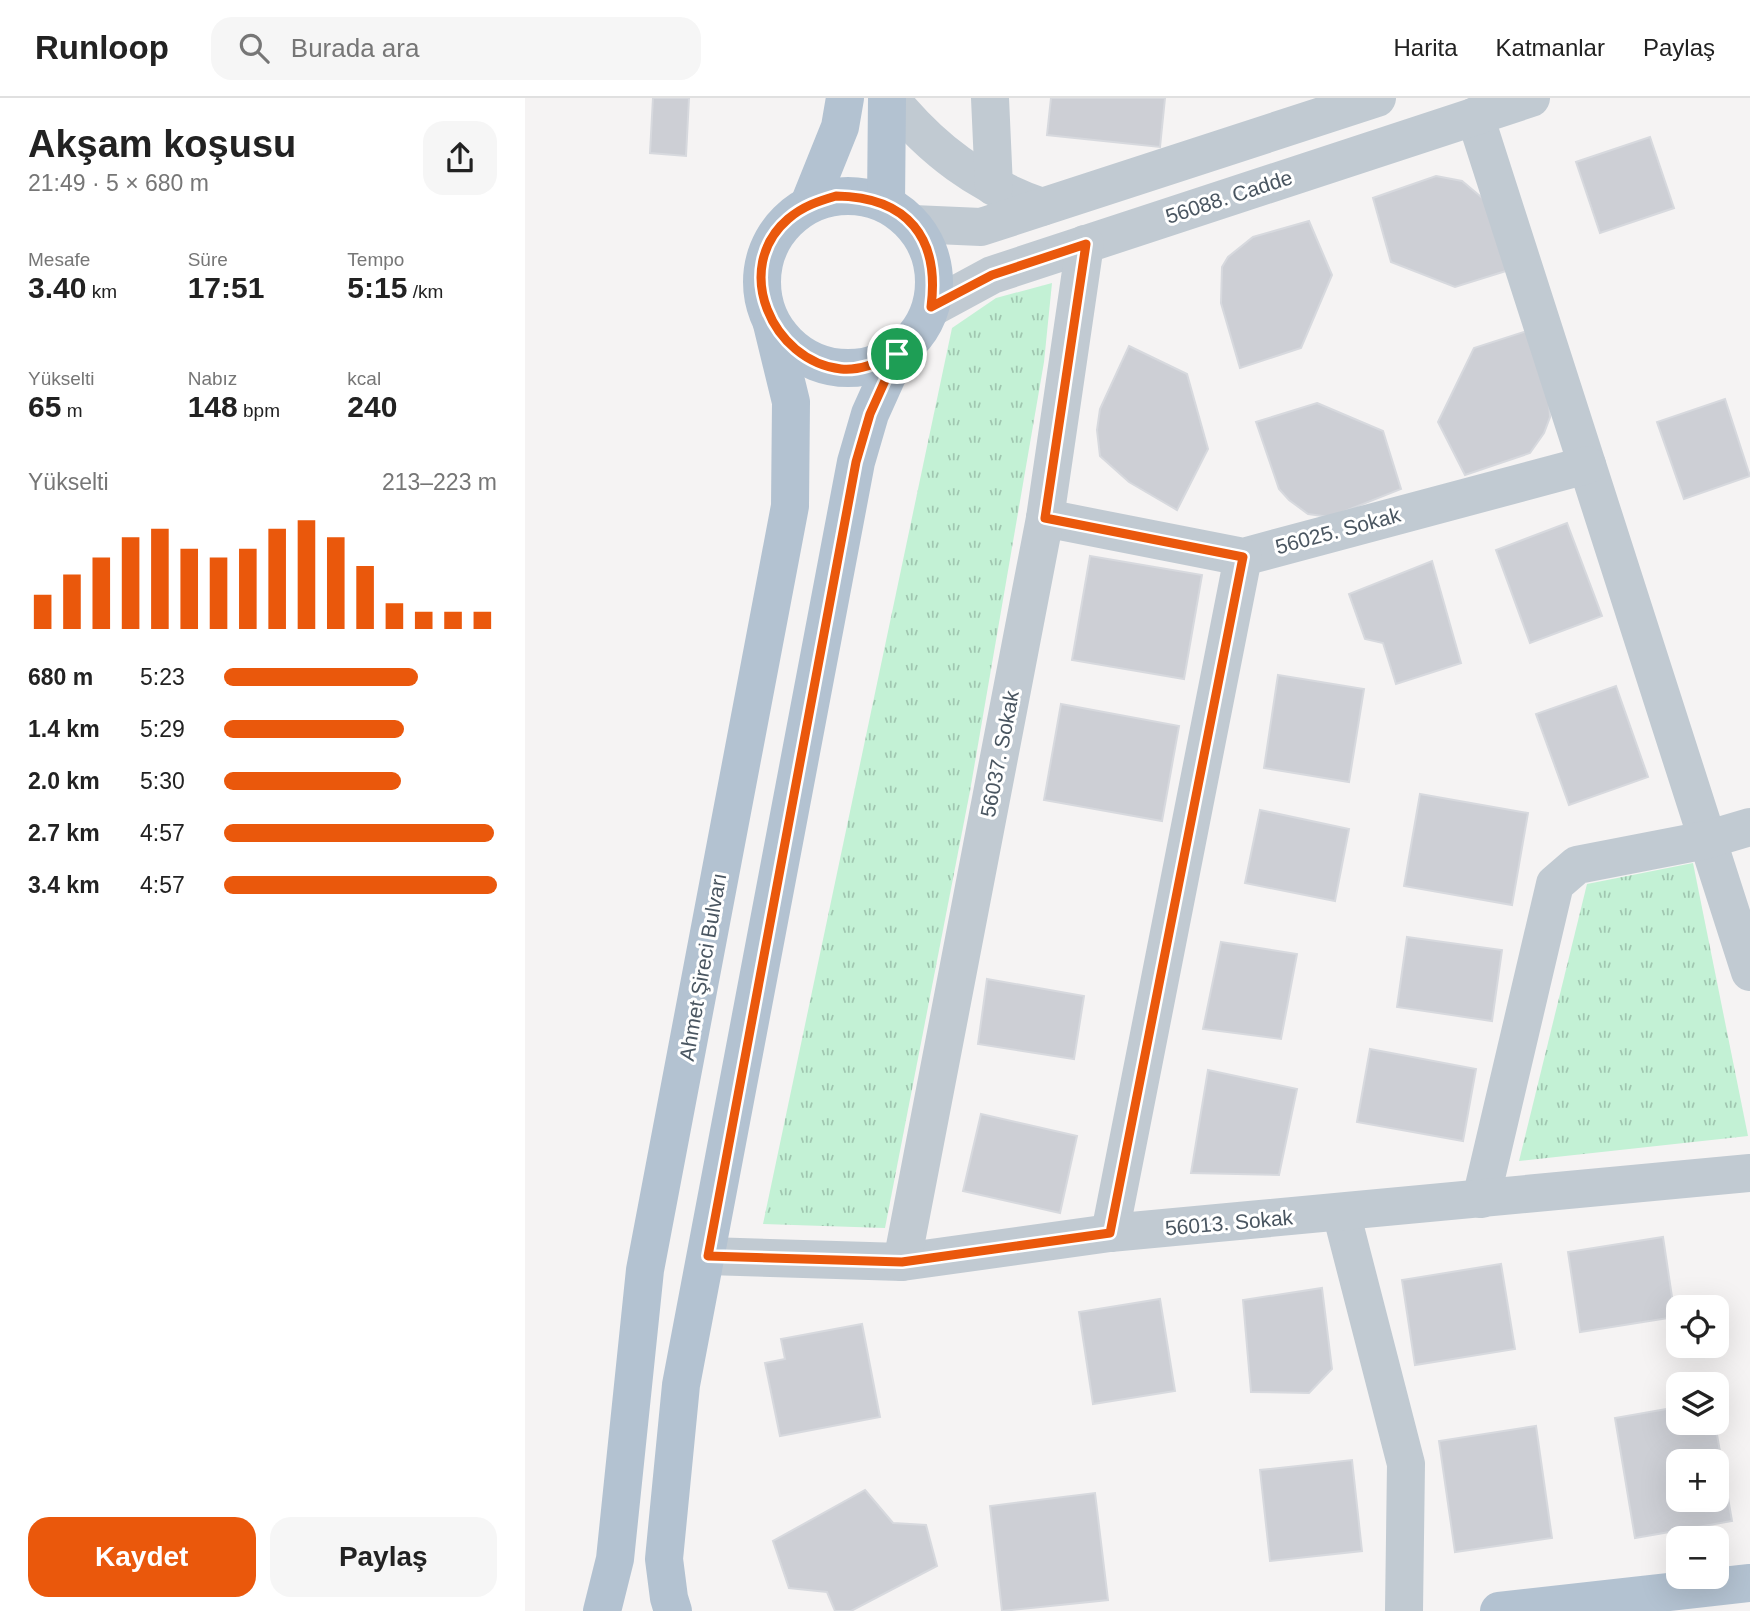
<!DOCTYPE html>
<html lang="tr">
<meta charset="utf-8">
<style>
body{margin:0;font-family:Arial,sans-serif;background:#f6f6f6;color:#222;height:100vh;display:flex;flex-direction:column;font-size:26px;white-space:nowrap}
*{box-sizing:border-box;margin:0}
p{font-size:23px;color:#767676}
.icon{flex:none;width:38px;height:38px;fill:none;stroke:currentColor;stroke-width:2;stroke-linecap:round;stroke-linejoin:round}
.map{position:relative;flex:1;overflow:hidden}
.drawer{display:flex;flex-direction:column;background:#fff;width:525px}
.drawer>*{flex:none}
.tools{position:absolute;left:1141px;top:1197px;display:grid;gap:14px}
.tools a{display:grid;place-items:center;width:63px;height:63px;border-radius:14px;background:#fff;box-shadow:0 7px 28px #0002;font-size:35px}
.pin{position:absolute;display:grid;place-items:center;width:60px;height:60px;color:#fff;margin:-30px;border:4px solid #fff;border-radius:50%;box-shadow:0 2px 7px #0007}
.round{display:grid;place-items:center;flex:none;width:74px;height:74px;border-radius:21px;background:#f6f6f6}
.summary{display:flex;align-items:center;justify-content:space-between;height:119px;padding:0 28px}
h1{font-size:38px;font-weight:700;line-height:52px}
.stats{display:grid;grid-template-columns:repeat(3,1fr);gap:10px;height:119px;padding:7px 28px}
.stats div{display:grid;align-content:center}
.stats b{font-size:30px;font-weight:700}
.stats small{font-size:19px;font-weight:400}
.stats p{font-size:19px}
.chart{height:196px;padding:14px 28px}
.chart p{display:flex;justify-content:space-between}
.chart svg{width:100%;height:126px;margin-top:7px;stroke:#ea580c;stroke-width:6}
.action{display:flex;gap:14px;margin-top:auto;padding:14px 28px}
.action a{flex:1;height:80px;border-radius:21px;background:#ea580c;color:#fff;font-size:28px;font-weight:700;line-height:80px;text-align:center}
.action a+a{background:#f6f6f6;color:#222}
ul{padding:0 28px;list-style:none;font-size:23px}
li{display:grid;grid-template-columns:112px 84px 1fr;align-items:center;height:52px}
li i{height:18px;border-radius:9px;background:#ea580c}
header{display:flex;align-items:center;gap:42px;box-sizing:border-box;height:98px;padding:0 35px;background:#fff;border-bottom:2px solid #e0e0e0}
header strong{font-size:33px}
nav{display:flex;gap:38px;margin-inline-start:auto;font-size:24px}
.search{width:490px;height:63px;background:#f6f6f6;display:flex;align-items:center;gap:18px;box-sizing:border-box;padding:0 24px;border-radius:21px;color:#767676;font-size:26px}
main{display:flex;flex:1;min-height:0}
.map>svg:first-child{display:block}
.park{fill:url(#park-tufts)}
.building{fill:#cdcfd5;stroke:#d7d9de;stroke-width:2;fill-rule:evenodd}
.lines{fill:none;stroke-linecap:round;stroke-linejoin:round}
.minor{stroke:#c1cad2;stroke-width:38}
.major{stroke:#b3c2d1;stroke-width:38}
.route-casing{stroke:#fff;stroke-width:14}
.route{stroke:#ea580c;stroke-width:9}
.labels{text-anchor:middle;stroke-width:6;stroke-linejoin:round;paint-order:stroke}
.street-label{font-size:21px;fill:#4a5661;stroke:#fff}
</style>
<header>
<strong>Runloop</strong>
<div class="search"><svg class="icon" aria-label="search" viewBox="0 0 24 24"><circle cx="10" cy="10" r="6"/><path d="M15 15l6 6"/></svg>Burada ara</div>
<nav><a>Harita</a><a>Katmanlar</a><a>Paylaş</a></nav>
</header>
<main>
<section class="drawer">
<div class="summary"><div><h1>Akşam koşusu</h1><p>21:49 · 5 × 680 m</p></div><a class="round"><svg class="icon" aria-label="share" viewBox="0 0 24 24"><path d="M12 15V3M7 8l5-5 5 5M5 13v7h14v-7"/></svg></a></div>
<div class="stats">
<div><p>Mesafe</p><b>3.40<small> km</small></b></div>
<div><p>Süre</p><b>17:51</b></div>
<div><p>Tempo</p><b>5:15<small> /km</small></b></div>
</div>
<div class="stats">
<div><p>Yükselti</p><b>65<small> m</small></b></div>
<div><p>Nabız</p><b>148<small> bpm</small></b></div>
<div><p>kcal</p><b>240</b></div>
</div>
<div class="chart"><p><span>Yükselti</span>213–223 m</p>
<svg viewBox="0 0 160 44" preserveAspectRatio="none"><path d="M5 44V32M15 44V25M25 44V19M35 44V12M45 44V9M55 44V16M65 44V19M75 44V16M85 44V9M95 44V6M105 44V12M115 44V22M125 44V35M135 44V38M145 44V38M155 44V38"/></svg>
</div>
<ul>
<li><b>680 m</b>5:23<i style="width:71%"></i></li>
<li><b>1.4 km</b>5:29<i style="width:66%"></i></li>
<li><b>2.0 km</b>5:30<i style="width:65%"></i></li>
<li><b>2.7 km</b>4:57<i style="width:99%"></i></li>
<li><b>3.4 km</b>4:57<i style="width:100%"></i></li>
</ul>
<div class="action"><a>Kaydet</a><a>Paylaş</a></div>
</section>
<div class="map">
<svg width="1225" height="1513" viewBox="0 0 1225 1513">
<defs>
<pattern id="park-tufts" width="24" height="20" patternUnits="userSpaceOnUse" patternTransform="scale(1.75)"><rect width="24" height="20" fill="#c3f1d5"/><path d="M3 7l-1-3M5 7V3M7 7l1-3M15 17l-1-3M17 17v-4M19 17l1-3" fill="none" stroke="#a0c6b0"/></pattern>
</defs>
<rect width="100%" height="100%" fill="#f5f3f3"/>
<g class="park">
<polygon points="527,185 519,264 445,693 360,1130 238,1126 427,230 471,200"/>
<polygon points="1168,765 1223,1038 994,1063 1062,786"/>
</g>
<g class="building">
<polygon points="128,0 164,0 161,58 125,55"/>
<polygon points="526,0 640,0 635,49 522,37"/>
<polygon points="1125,39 1149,110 1075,135 1051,64"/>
<polygon points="911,78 937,83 961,103 984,172 930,189 866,164 848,100"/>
<polygon points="784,123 807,177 776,250 715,270 696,205 697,169 703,159 728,139"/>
<polygon points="1005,232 1024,302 1025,319 1019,335 1005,355 940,377 913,324 949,250"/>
<polygon points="604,248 662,276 683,351 652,412 604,384 575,358 572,332 575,311"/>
<polygon points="1200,301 1225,378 1159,401 1132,324"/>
<polygon points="792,305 858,333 876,391 805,419 783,416 764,402 754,391 731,324"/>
<polygon points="1042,425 1077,518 1005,545 971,452"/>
<polygon points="565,458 677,477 659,581 547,562"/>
<polygon points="907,463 936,565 871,586 858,545 840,541 824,496"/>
<polygon points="753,577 839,591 824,684 739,670"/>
<polygon points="1091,588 1123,679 1044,707 1011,616"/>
<polygon points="536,606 654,628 637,723 519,702"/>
<polygon points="895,696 1003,715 987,807 879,788"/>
<polygon points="735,712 824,731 810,803 720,785"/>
<polygon points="882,839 977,852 967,923 872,909"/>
<polygon points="696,844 772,856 756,941 678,931"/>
<polygon points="462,881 559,898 549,961 453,946"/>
<polygon points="845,951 951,971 938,1043 832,1024"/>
<polygon points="683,972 772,991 754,1077 666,1075"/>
<polygon points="456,1016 552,1038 535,1115 438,1093"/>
<polygon points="1138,1139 1150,1219 1055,1234 1043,1154"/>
<polygon points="976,1166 990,1251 890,1267 877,1182"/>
<polygon points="797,1190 807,1271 784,1295 726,1294 718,1202"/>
<polygon points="635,1201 650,1293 568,1306 554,1214"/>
<polygon points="337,1226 355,1319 255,1338 240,1265 260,1261 256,1241"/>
<path d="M1153,1309V1325H1190L1207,1423L1110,1440L1090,1320ZM1153,1363H1192V1402H1153Z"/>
<polygon points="1011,1328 1027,1440 930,1454 914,1343"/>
<polygon points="827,1362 837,1453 745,1463 735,1372"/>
<polygon points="340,1392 368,1425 401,1427 412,1468 326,1513 310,1513 302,1494 264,1490 248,1443"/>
<polygon points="570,1395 583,1502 477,1513 465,1408"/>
</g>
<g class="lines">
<g class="minor">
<path d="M365,0C407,52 454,87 517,109"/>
<polyline points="465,0 469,89"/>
<polyline points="950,18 1225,874"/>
<polyline points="388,126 456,129 852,0"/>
<polyline points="406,210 467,177 1006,0"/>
<polyline points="520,420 718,459 1062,367"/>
<polyline points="956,1101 1030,786 1052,767 1181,742 1225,729"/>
<polyline points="816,1114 881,1366 879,1513"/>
<polyline points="585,1135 718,459"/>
<polyline points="183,1158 377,1164 585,1135 1225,1075"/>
<polyline points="377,1164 520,420 560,146"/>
</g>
<g class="major">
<circle cx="323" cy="184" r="86"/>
<polyline points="284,106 315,29 320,0"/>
<polyline points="361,106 362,0"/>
<polyline points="77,1513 90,1461 120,1172 265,408 266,304 247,226"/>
<polyline points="148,1513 144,1500 139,1461 156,1287 331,364 345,316 372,256"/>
<polyline points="974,1513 1225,1485"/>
</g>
</g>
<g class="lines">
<defs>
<path id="route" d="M311,98C383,99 415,140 406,209L467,177L561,146L520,420L718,459L585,1135L377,1164L183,1158L331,364L345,316L372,256C354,264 336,273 316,271C247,263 206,170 263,121C278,108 294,103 311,98Z"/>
</defs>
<use href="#route" class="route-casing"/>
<use href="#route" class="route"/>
</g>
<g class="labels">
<g class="street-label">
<text transform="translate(704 99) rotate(-18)" y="7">56088. Cadde</text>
<text transform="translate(813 433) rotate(-15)" y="7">56025. Sokak</text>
<text transform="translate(475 656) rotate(-79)" y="7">56037. Sokak</text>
<text transform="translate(178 869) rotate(-80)" y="7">Ahmet Şireci Bulvarı</text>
<text transform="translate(704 1125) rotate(-5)" y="7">56013. Sokak</text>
</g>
</g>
</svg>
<div class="tools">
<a><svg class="icon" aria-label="locate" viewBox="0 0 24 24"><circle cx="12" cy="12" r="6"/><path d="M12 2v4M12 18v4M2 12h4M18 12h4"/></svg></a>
<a><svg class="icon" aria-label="layers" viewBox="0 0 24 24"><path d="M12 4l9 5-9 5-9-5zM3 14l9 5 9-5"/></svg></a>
<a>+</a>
<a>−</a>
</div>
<div class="pin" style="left:372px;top:256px;background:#1e9e55"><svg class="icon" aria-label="arrive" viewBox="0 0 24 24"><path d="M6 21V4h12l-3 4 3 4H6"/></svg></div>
</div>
</main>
